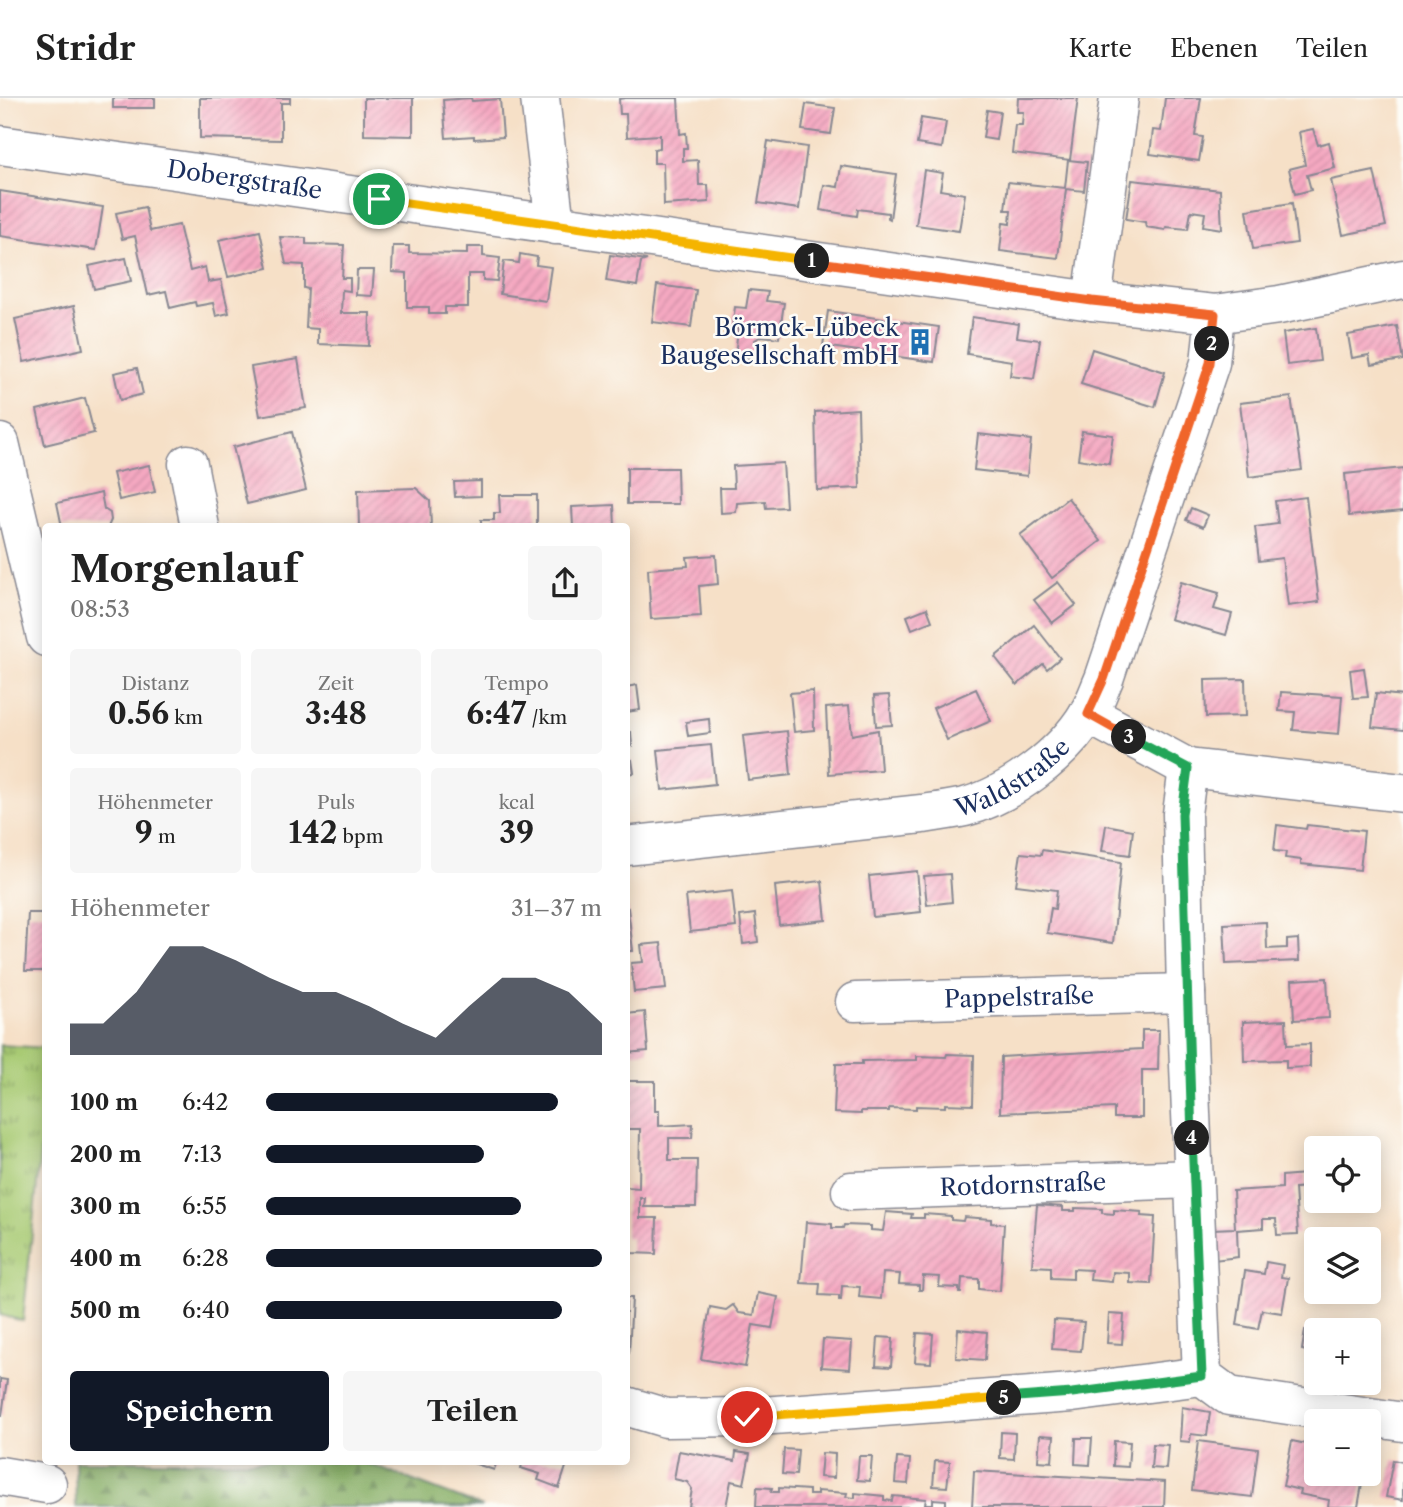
<!DOCTYPE html>
<html lang="de">
<meta charset="utf-8">
<style>
body{margin:0;font-family:"Libre Caslon Text",serif;background:#f6f6f6;color:#222;height:100vh;display:flex;flex-direction:column;font-size:26px;white-space:nowrap}
*{box-sizing:border-box;margin:0}
p{font-size:23px;color:#767676}
.icon{flex:none;width:38px;height:38px;fill:none;stroke:currentColor;stroke-width:2;stroke-linecap:round;stroke-linejoin:round}
.map{position:relative;flex:1;overflow:hidden}
.drawer{position:absolute;left:42px;top:425px;width:588px;height:942px;display:flex;flex-direction:column;background:#fff;border-radius:7px;box-shadow:0 4px 18px #0003}
.drawer>*{flex:none}
.controls{position:absolute;left:1304px;top:1038px;display:grid;gap:14px}
.controls a{display:grid;place-items:center;width:77px;height:77px;border-radius:7px;background:#fff;box-shadow:0 4px 18px #0003;font-size:35px}
.pin{position:absolute;display:grid;place-items:center;width:60px;height:60px;color:#fff;margin:-30px;border:4px solid #fff;border-radius:50%;box-shadow:0 2px 7px #0007}
.km{position:absolute;width:35px;height:35px;margin:-18px;border-radius:50%;background:#222;color:#fff;font-size:19px;line-height:35px;text-align:center}
.round{display:grid;place-items:center;flex:none;width:74px;height:74px;border-radius:7px;background:#f6f6f6}
.summary{display:flex;align-items:center;justify-content:space-between;height:119px;padding:0 28px}
h1{font-size:38px;font-weight:800;line-height:52px}
.metrics{display:grid;grid-template-columns:repeat(3,1fr);gap:10px;height:119px;padding:7px 28px}
.metrics div{display:grid;align-content:center;border-radius:7px;background:#f6f6f6;text-align:center}
.metrics b{font-size:30px;font-weight:800}
.metrics small{font-size:19px;font-weight:400}
.metrics p{font-size:19px}
.chart{height:196px;padding:14px 28px}
.chart p{display:flex;justify-content:space-between}
.chart svg{width:100%;height:126px;margin-top:7px;fill:#111827;opacity:.7}
.cta{display:flex;gap:14px;margin-top:auto;padding:14px 28px}
.cta a{flex:1;height:80px;border-radius:7px;background:#111827;color:#fff;font-size:28px;font-weight:800;line-height:80px;text-align:center}
.cta a+a{background:#f6f6f6;color:#222}
ul{padding:0 28px;list-style:none;font-size:23px}
li{display:grid;grid-template-columns:112px 84px 1fr;align-items:center;height:52px}
li i{height:18px;border-radius:9px;background:#111827}
header{display:flex;align-items:center;gap:42px;box-sizing:border-box;height:98px;padding:0 35px;background:#fff;border-bottom:2px solid #e0e0e0}
header strong{font-size:33px}
nav{display:flex;gap:38px;margin-inline-start:auto;font-size:24px}
.map>svg:first-child{display:block}
.grass{fill:url(#grass-tufts);stroke:#627c68;stroke-width:2}
.forest{fill:url(#forest-firs);stroke:#506e62;stroke-width:2}
.building{fill:url(#building-hatch)}
.lines{fill:none;stroke-linecap:round;stroke-linejoin:round}
.minor-casing{stroke:#888892;stroke-width:41}
.minor{stroke:#fff;stroke-width:38}
.split-1-casing{stroke:#fff;stroke-width:14}
.split-2-casing{stroke:#fff;stroke-width:14}
.split-3-casing{stroke:#fff;stroke-width:14}
.split-4-casing{stroke:#fff;stroke-width:14}
.split-5-casing{stroke:#fff;stroke-width:14}
.split-6-casing{stroke:#fff;stroke-width:14}
.split-1{stroke:#f5b400;stroke-width:9}
.split-2{stroke:#f0652b;stroke-width:9}
.split-3{stroke:#f0652b;stroke-width:9}
.split-4{stroke:#22a559;stroke-width:9}
.split-5{stroke:#22a559;stroke-width:9}
.split-6{stroke:#f5b400;stroke-width:9}
.labels{text-anchor:middle;stroke-width:5;stroke-linejoin:round;paint-order:stroke}
.street-label{font-size:24px;fill:#1b2f5e;stroke:#fdfcf7}
.poi-label{font-size:24px;fill:#1b2f5e;stroke:#fdfcf7;text-anchor:end}
</style>
<header>
<strong>Stridr</strong>
<nav><a>Karte</a><a>Ebenen</a><a>Teilen</a></nav>
</header>
<div class="map">
<svg width="1403" height="1409" viewBox="0 0 1403 1409">
<defs>
<pattern id="grass-tufts" width="24" height="20" patternUnits="userSpaceOnUse" patternTransform="scale(1.75)"><rect width="24" height="20" fill="#a8ca73"/><path d="M3 7l-1-3M5 7V3M7 7l1-3M15 17l-1-3M17 17v-4M19 17l1-3" fill="none" stroke="#88a462"/></pattern>
<pattern id="forest-firs" width="22" height="20" patternUnits="userSpaceOnUse" patternTransform="scale(1.75)"><rect width="22" height="20" fill="#86ae65"/><path d="M5 1l3.5 6h-7zM16 11l3.5 6h-7z" fill="#6d8e56"/></pattern>
<pattern id="building-hatch" width="6" height="6" patternUnits="userSpaceOnUse" patternTransform="scale(1.75)"><rect width="6" height="6" fill="#f5a8c1"/><path d="M-1 1l2-2M0 6l6-6M5 7l2-2" fill="none" stroke="#d191a8"/></pattern>
</defs>
<rect width="100%" height="100%" fill="#fdfcf7"/>
<filter id="ink" filterUnits="userSpaceOnUse"><feTurbulence type="fractalNoise" baseFrequency=".0143" numOctaves="2"/><feDisplacementMap in="SourceGraphic" scale="14" xChannelSelector="R" yChannelSelector="G"/><feConvolveMatrix kernelMatrix="1 2 1 2 8 2 1 2 1" color-interpolation-filters="sRGB"/></filter>
<filter id="wash" filterUnits="userSpaceOnUse"><feTurbulence type="fractalNoise" baseFrequency=".00686" numOctaves="4" result="noise"/><feDisplacementMap in="SourceGraphic" scale="28" xChannelSelector="R" yChannelSelector="G"/><feGaussianBlur stdDeviation="1.57" result="paint"/><feColorMatrix in="noise" values="0 0 0 0 0 0 0 0 0 0 0 0 0 0 0 0 0 1.4 0 .05"/><feComposite in="paint" operator="in"/></filter>
<g filter="url(#wash)">
<rect width="100%" height="100%" fill="#f6e0c7"/>
<polygon class="grass" points="0,947 45,950 45,1009 23,1223 0,1217"/>
<polygon class="forest" points="75,1363 361,1363 483,1409 76,1409"/>
<g id="blocks">
<g class="building">
<rect x="113" y="0" width="42" height="10"/>
<polygon points="200,0 290,0 290,5 281,5 281,42 200,40"/>
<polygon points="364,0 413,0 413,38 364,37"/>
<polygon points="471,0 472,3 500,1 503,39 474,41 474,38 446,40 443,2"/>
<polygon points="625,0 678,0 680,36 686,35 687,50 683,50 683,63 698,62 699,87 708,87 709,104 664,107 663,65 654,65 654,51 660,50 660,37 627,39 626,16 620,16 619,1"/>
<polygon points="1018,0 1078,0 1070,62 1012,55 1015,27 1022,27 1023,14 1017,14"/>
<polygon points="1165,0 1201,0 1195,38 1203,39 1199,63 1150,56 1153,32 1161,33"/>
<polygon points="806,6 835,10 831,36 802,32"/>
<polygon points="987,12 1000,14 996,42 983,40"/>
<polygon points="921,20 946,24 942,50 917,46"/>
<polygon points="1313,31 1318,47 1329,44 1335,70 1307,77 1311,92 1295,96 1289,71 1305,67 1299,34"/>
<polygon points="768,43 807,49 799,111 758,105"/>
<polygon points="1068,62 1087,64 1084,93 1066,91 1058,160 1000,153 1003,125 1010,126 1011,112 1005,112 1008,84 1065,90"/>
<polygon points="841,68 896,76 890,121 888,120 888,115 858,111 857,118 820,112 824,87 838,89"/>
<polygon points="924,72 943,75 940,92 965,96 959,133 916,127"/>
<polygon points="1374,73 1386,128 1343,137 1331,82"/>
<polygon points="1132,82 1220,92 1222,131 1203,128 1205,115 1191,113 1188,131 1166,129 1165,132 1146,129 1145,124 1126,121"/>
<polygon points="0,93 103,109 96,152 0,138"/>
<polygon points="1292,105 1297,145 1253,151 1247,112"/>
<polygon points="145,109 150,133 179,127 190,173 205,169 208,184 221,182 229,215 216,218 213,205 196,208 195,204 170,210 166,193 148,197 135,138 122,141 116,115"/>
<polygon points="260,133 268,170 228,179 219,142"/>
<polygon points="280,139 306,140 306,146 344,147 342,180 350,180 350,193 342,192 341,215 370,215 369,248 318,246 318,231 306,230 308,191 304,190 304,167 286,166"/>
<polygon points="393,148 409,148 409,155 467,156 467,149 483,149 483,158 500,160 497,183 483,182 483,176 468,176 468,209 445,209 445,216 429,216 429,209 407,209 407,175 392,174"/>
<polygon points="520,156 537,159 536,167 551,169 546,203 500,196 504,163 519,165"/>
<polygon points="610,157 647,162 641,164 637,188 606,183"/>
<polygon points="126,160 131,183 94,191 89,168"/>
<polygon points="357,172 374,172 372,198 356,197"/>
<polygon points="657,187 696,192 691,229 652,224"/>
<polygon points="749,192 768,194 766,203 784,205 779,240 761,238 755,242 759,250 758,261 735,258 738,231 732,230 735,209 746,210"/>
<polygon points="74,208 83,251 24,264 15,221"/>
<polygon points="828,213 939,229 934,264 823,248"/>
<polygon points="972,219 1019,226 1017,239 1040,242 1034,281 1010,278 1012,263 967,256"/>
<polygon points="1397,228 1403,262 1371,267 1369,257 1352,260 1348,237"/>
<polygon points="1316,230 1320,263 1287,267 1283,235"/>
<polygon points="1092,251 1165,274 1155,309 1081,286"/>
<polygon points="298,261 306,310 260,318 251,269"/>
<polygon points="137,270 143,296 120,302 114,275"/>
<polygon points="1291,299 1302,372 1249,379 1240,305"/>
<polygon points="85,300 94,335 45,347 37,312"/>
<polygon points="858,311 860,390 817,392 815,314"/>
<polygon points="1082,333 1113,337 1109,366 1078,361"/>
<polygon points="292,334 306,392 247,406 233,349"/>
<polygon points="978,336 1031,342 1027,378 974,372"/>
<polygon points="783,365 786,409 766,410 765,403 737,405 736,414 721,415 720,390 734,390 733,368"/>
<polygon points="149,367 155,394 119,402 113,375"/>
<polygon points="627,370 677,370 678,406 627,406"/>
<polygon points="1403,370 1403,413 1349,418 1345,376"/>
<polygon points="481,383 481,398 455,399 454,384"/>
<polygon points="416,390 430,403 431,429 359,429 358,392"/>
<polygon points="101,395 104,411 110,415 111,422 108,429 62,429 57,405"/>
<polygon points="499,397 537,397 537,429 481,429 481,422 494,422 494,415 500,415"/>
<polygon points="1306,399 1319,504 1288,508 1282,460 1259,463 1255,429 1278,426 1275,403"/>
<polygon points="1068,400 1101,443 1052,480 1020,437"/>
<polygon points="614,407 615,429 573,429 572,409"/>
<polygon points="1191,410 1208,417 1203,429 1186,422"/>
<polygon points="716,457 718,486 699,488 701,518 651,521 648,471 688,468 687,459"/>
<polygon points="1058,484 1076,507 1052,525 1034,502"/>
<polygon points="1181,484 1219,495 1214,511 1232,516 1226,537 1170,521"/>
<polygon points="927,510 932,523 912,531 907,518"/>
<polygon points="1034,527 1060,560 1047,571 1043,566 1017,587 995,559"/>
<polygon points="1364,570 1368,599 1353,600 1350,572"/>
<polygon points="1245,581 1246,618 1206,619 1205,582"/>
<polygon points="637,587 640,612 626,614 626,589"/>
<polygon points="976,591 991,623 947,642 933,610"/>
<polygon points="813,593 814,632 794,634 790,595"/>
<polygon points="1281,594 1342,598 1339,636 1293,632 1295,614 1279,613"/>
<polygon points="1376,595 1403,598 1403,632 1372,629"/>
<polygon points="889,597 892,627 876,628 874,598"/>
<polygon points="849,608 852,637 878,632 881,672 829,676 826,610"/>
<polygon points="709,621 710,635 688,638 686,624"/>
<polygon points="787,633 791,677 748,682 743,638"/>
<polygon points="626,634 631,634 632,648 626,649"/>
<polygon points="711,647 715,686 662,692 658,652"/>
<polygon points="632,662 634,675 626,676 626,663"/>
<polygon points="1106,727 1133,732 1130,757 1102,753"/>
<polygon points="1277,727 1306,731 1307,727 1364,733 1360,772 1301,766 1301,762 1285,760 1286,754 1274,753"/>
<polygon points="1042,752 1121,764 1113,845 1047,835 1051,810 1055,811 1057,792 1016,787 1021,755 1041,757"/>
<polygon points="917,773 921,814 873,819 869,778"/>
<polygon points="950,776 952,804 927,807 924,778"/>
<polygon points="822,783 826,822 779,827 775,788"/>
<polygon points="732,793 736,829 690,834 686,798"/>
<polygon points="628,810 633,853 626,853 626,811"/>
<polygon points="28,815 46,815 46,873 25,873"/>
<polygon points="755,816 758,844 743,846 740,818"/>
<polygon points="1266,824 1267,851 1287,850 1287,842 1298,841 1299,863 1226,866 1224,826"/>
<polygon points="661,845 666,891 634,894 631,865 643,864 641,847"/>
<polygon points="1327,880 1329,920 1294,922 1292,882"/>
<polygon points="645,914 648,953 626,955 626,916"/>
<polygon points="1286,922 1287,947 1310,946 1310,969 1286,970 1286,962 1244,963 1243,924"/>
<polygon points="1142,932 1159,932 1158,972 1142,972 1142,1020 1114,1020 1114,1010 1000,1015 1001,959 1142,951"/>
<polygon points="947,956 974,957 973,1007 945,1006 945,1009 916,1008 916,1011 889,1010 889,1013 861,1013 861,1016 834,1015 836,966 862,966 862,963 917,962 917,958 946,959"/>
<polygon points="626,983 655,983 655,1013 659,1013 659,1028 693,1026 692,1040 669,1040 669,1062 697,1062 696,1109 644,1109 645,1100 640,1100 640,1120 657,1120 656,1156 631,1155 631,1140 626,1140 626,1089 639,1090 640,1031 626,1031"/>
<polygon points="1305,1076 1306,1089 1295,1090 1298,1136 1277,1137 1276,1121 1263,1121 1263,1130 1237,1132 1238,1159 1214,1162 1212,1131 1235,1130 1233,1093 1282,1090 1282,1078"/>
<polygon points="1037,1107 1063,1109 1063,1113 1075,1113 1075,1110 1102,1111 1102,1115 1114,1116 1114,1112 1142,1114 1141,1118 1155,1119 1151,1186 1130,1185 1130,1175 1113,1174 1112,1184 1090,1182 1091,1172 1073,1171 1073,1181 1051,1180 1051,1169 1032,1168"/>
<polygon points="886,1114 912,1116 911,1120 924,1120 924,1116 951,1118 951,1122 963,1123 964,1119 991,1121 991,1125 1004,1126 1000,1193 979,1191 979,1181 962,1180 961,1195 959,1195 959,1190 939,1189 940,1179 923,1178 922,1192 919,1192 919,1187 899,1186 900,1176 883,1175 881,1201 859,1199 860,1189 842,1188 841,1202 839,1202 839,1198 819,1197 820,1186 801,1185 806,1124 832,1126 832,1130 843,1130 844,1127 871,1128 871,1132 883,1133"/>
<polygon points="1266,1164 1283,1167 1281,1179 1288,1180 1282,1215 1262,1212 1258,1231 1237,1227 1245,1173 1264,1176"/>
<polygon points="758,1195 778,1199 772,1230 753,1227 745,1269 701,1261 710,1209 726,1212 733,1207 739,1215 754,1217"/>
<polygon points="626,1200 632,1200 629,1255 626,1255"/>
<polygon points="1109,1216 1124,1217 1122,1246 1107,1245"/>
<polygon points="1054,1222 1084,1224 1081,1253 1052,1251"/>
<polygon points="1316,1225 1351,1231 1351,1232 1315,1232"/>
<polygon points="958,1231 987,1234 985,1262 956,1260"/>
<polygon points="1305,1232 1316,1233 1316,1264 1309,1263 1311,1254 1302,1252"/>
<polygon points="917,1235 933,1236 931,1265 915,1264"/>
<polygon points="878,1239 893,1240 891,1269 876,1268"/>
<polygon points="823,1241 852,1243 850,1271 821,1269"/>
<polygon points="1368,1242 1377,1244 1374,1265 1368,1264"/>
<polygon points="0,1281 7,1282 2,1317 0,1317"/>
<polygon points="1182,1309 1210,1314 1207,1338 1191,1336 1190,1344 1180,1343"/>
<polygon points="1001,1334 1015,1335 1014,1361 1000,1360"/>
<polygon points="1040,1337 1054,1338 1052,1364 1038,1363"/>
<polygon points="1076,1340 1092,1340 1090,1367 1075,1366"/>
<polygon points="1114,1343 1130,1344 1128,1369 1113,1368"/>
<polygon points="1198,1343 1258,1351 1252,1399 1192,1392"/>
<polygon points="1292,1343 1316,1348 1316,1376 1335,1376 1333,1381 1362,1386 1358,1409 1328,1409 1329,1402 1299,1396 1300,1392 1283,1388"/>
<polygon points="1153,1346 1168,1347 1166,1371 1151,1370"/>
<polygon points="784,1351 798,1352 796,1377 782,1376"/>
<polygon points="679,1353 735,1363 736,1354 750,1356 744,1386 731,1383 726,1409 689,1409 692,1391 687,1384 674,1381"/>
<polygon points="822,1355 835,1356 834,1380 820,1379"/>
<polygon points="859,1358 872,1358 870,1383 857,1382"/>
<polygon points="897,1360 910,1361 908,1386 895,1385"/>
<polygon points="1393,1362 1403,1364 1403,1402 1386,1399"/>
<polygon points="467,1363 497,1363 494,1372"/>
<polygon points="523,1363 568,1363 559,1390 538,1382 540,1376 521,1370"/>
<polygon points="935,1363 950,1364 947,1389 933,1388"/>
<polygon points="974,1373 1165,1384 1164,1409 972,1409"/>
<polygon points="757,1389 772,1390 771,1394 779,1394 779,1390 809,1392 809,1397 817,1397 817,1393 847,1395 846,1399 855,1400 855,1395 884,1398 884,1402 892,1403 893,1398 926,1401 925,1406 933,1406 933,1401 946,1402 946,1409 756,1409"/>
</g>
</g>
</g>
<g filter="url(#ink)">
<use href="#blocks" fill-opacity="0" stroke="#888892" stroke-width="2"/>
<g class="lines">
<defs>
<g id="minor">
<polyline points="540,0 555,127"/>
<path id="s1" d="M0,47L1092,203L1215,216L1279,207L1403,181"/>
<polyline points="1092,203 1119,0"/>
<polyline points="0,345 46,539"/>
<polyline points="188,366 200,429"/>
<polyline points="1088,616 1188,670 1403,695"/>
<polyline points="1188,670 1182,716 1186,895 1202,1278 1229,1298 1403,1324"/>
<path id="s2" d="M626,748L922,716C936,714 951,712 965,709C1010,697 1064,656 1088,616C1095,605 1099,592 1104,581L1210,265L1215,216"/>
<path id="s3" d="M855,904L1186,895"/>
<path id="s4" d="M851,1093L1194,1081"/>
<polyline points="626,1308 666,1320 747,1319 1072,1295 1202,1278"/>
<polyline points="0,1378 47,1386"/>
</g>
</defs>
<use href="#minor" class="minor-casing"/>
<use href="#minor" class="minor"/>
</g>
</g>
<g class="lines" filter="url(#ink)">
<defs>
<polyline id="split-1" points="379,101 812,163"/>
<polyline id="split-2" points="812,163 1092,203 1215,216 1212,246"/>
<polyline id="split-3" points="1129,639 1088,616 1104,581 1210,265 1212,246"/>
<polyline id="split-4" points="1129,639 1188,670 1182,716 1192,1040"/>
<polyline id="split-5" points="1004,1300 1072,1295 1202,1278 1192,1040"/>
<polyline id="split-6" points="747,1319 1004,1300"/>
</defs>
<use href="#split-1" class="split-1-casing"/>
<use href="#split-2" class="split-2-casing"/>
<use href="#split-3" class="split-3-casing"/>
<use href="#split-4" class="split-4-casing"/>
<use href="#split-5" class="split-5-casing"/>
<use href="#split-6" class="split-6-casing"/>
<use href="#split-1" class="split-1"/>
<use href="#split-2" class="split-2"/>
<use href="#split-3" class="split-3"/>
<use href="#split-4" class="split-4"/>
<use href="#split-5" class="split-5"/>
<use href="#split-6" class="split-6"/>
</g>
<defs>
<symbol id="building-bare" viewBox="-9 -9 18 18"><path d="M-4-6H4V6H1V3H-1V6H-4ZM-2.5-4.3h1.7v1.8h-1.7ZM.8-4.3h1.7v1.8H.8ZM-2.5-1h1.7V.8h-1.7ZM.8-1h1.7V.8H.8Z" fill="#1f6fb2" stroke="#fdfcf7" stroke-width="2.5" paint-order="stroke"/></symbol>
</defs>
<g fill-rule="evenodd">
<use href="#building-bare" x="901" y="225" width="38" height="38"/>
</g>
<g class="labels">
<g class="street-label">
<text dy="8" stroke="none"><textPath href="#s1" startOffset="247">Dobergstraße</textPath></text>
<text dy="8" stroke="none"><textPath href="#s2" startOffset="397">Waldstraße</textPath></text>
<text dy="8" stroke="none"><textPath href="#s3" startOffset="164">Pappelstraße</textPath></text>
<text dy="8" stroke="none"><textPath href="#s4" startOffset="172">Rotdornstraße</textPath></text>
</g>
<g class="poi-label">
<text x="899" y="238">Börmck-Lübeck<tspan x="899" dy="28">Baugesellschaft mbH</tspan></text>
</g>
</g>
</svg>
<div class="controls">
<a><svg class="icon" aria-label="locate" viewBox="0 0 24 24"><circle cx="12" cy="12" r="6"/><path d="M12 2v4M12 18v4M2 12h4M18 12h4"/></svg></a>
<a><svg class="icon" aria-label="layers" viewBox="0 0 24 24"><path d="M12 4l9 5-9 5-9-5zM3 14l9 5 9-5"/></svg></a>
<a>+</a>
<a>−</a>
</div>
<div class="pin" style="left:379px;top:101px;background:#1e9e55"><svg class="icon" aria-label="arrive" viewBox="0 0 24 24"><path d="M6 21V4h12l-3 4 3 4H6"/></svg></div>
<div class="pin" style="left:747px;top:1319px;background:#d93025"><svg class="icon" aria-label="check" viewBox="0 0 24 24"><path d="M5 12l5 5 9-10"/></svg></div>
<b class="km" style="left:812px;top:163px">1</b>
<b class="km" style="left:1212px;top:246px">2</b>
<b class="km" style="left:1129px;top:639px">3</b>
<b class="km" style="left:1192px;top:1040px">4</b>
<b class="km" style="left:1004px;top:1300px">5</b>
<section class="drawer">
<div class="summary"><div><h1>Morgenlauf</h1><p>08:53</p></div><a class="round"><svg class="icon" aria-label="share" viewBox="0 0 24 24"><path d="M12 15V3M7 8l5-5 5 5M5 13v7h14v-7"/></svg></a></div>
<div class="metrics">
<div><p>Distanz</p><b>0.56<small> km</small></b></div>
<div><p>Zeit</p><b>3:48</b></div>
<div><p>Tempo</p><b>6:47<small> /km</small></b></div>
</div>
<div class="metrics">
<div><p>Höhenmeter</p><b>9<small> m</small></b></div>
<div><p>Puls</p><b>142<small> bpm</small></b></div>
<div><p>kcal</p><b>39</b></div>
</div>
<div class="chart"><p><span>Höhenmeter</span>31–37 m</p>
<svg viewBox="0 0 160 44" preserveAspectRatio="none"><path d="M0 44V33L10 33L20 22L30 6L40 6L50 11L60 17L70 22L80 22L90 27L100 33L110 38L120 27L130 17L140 17L150 22L160 33V44z"/></svg>
</div>
<ul>
<li><b>100 m</b>6:42<i style="width:87%"></i></li>
<li><b>200 m</b>7:13<i style="width:65%"></i></li>
<li><b>300 m</b>6:55<i style="width:76%"></i></li>
<li><b>400 m</b>6:28<i style="width:100%"></i></li>
<li><b>500 m</b>6:40<i style="width:88%"></i></li>
</ul>
<div class="cta"><a>Speichern</a><a>Teilen</a></div>
</section>
</div>
